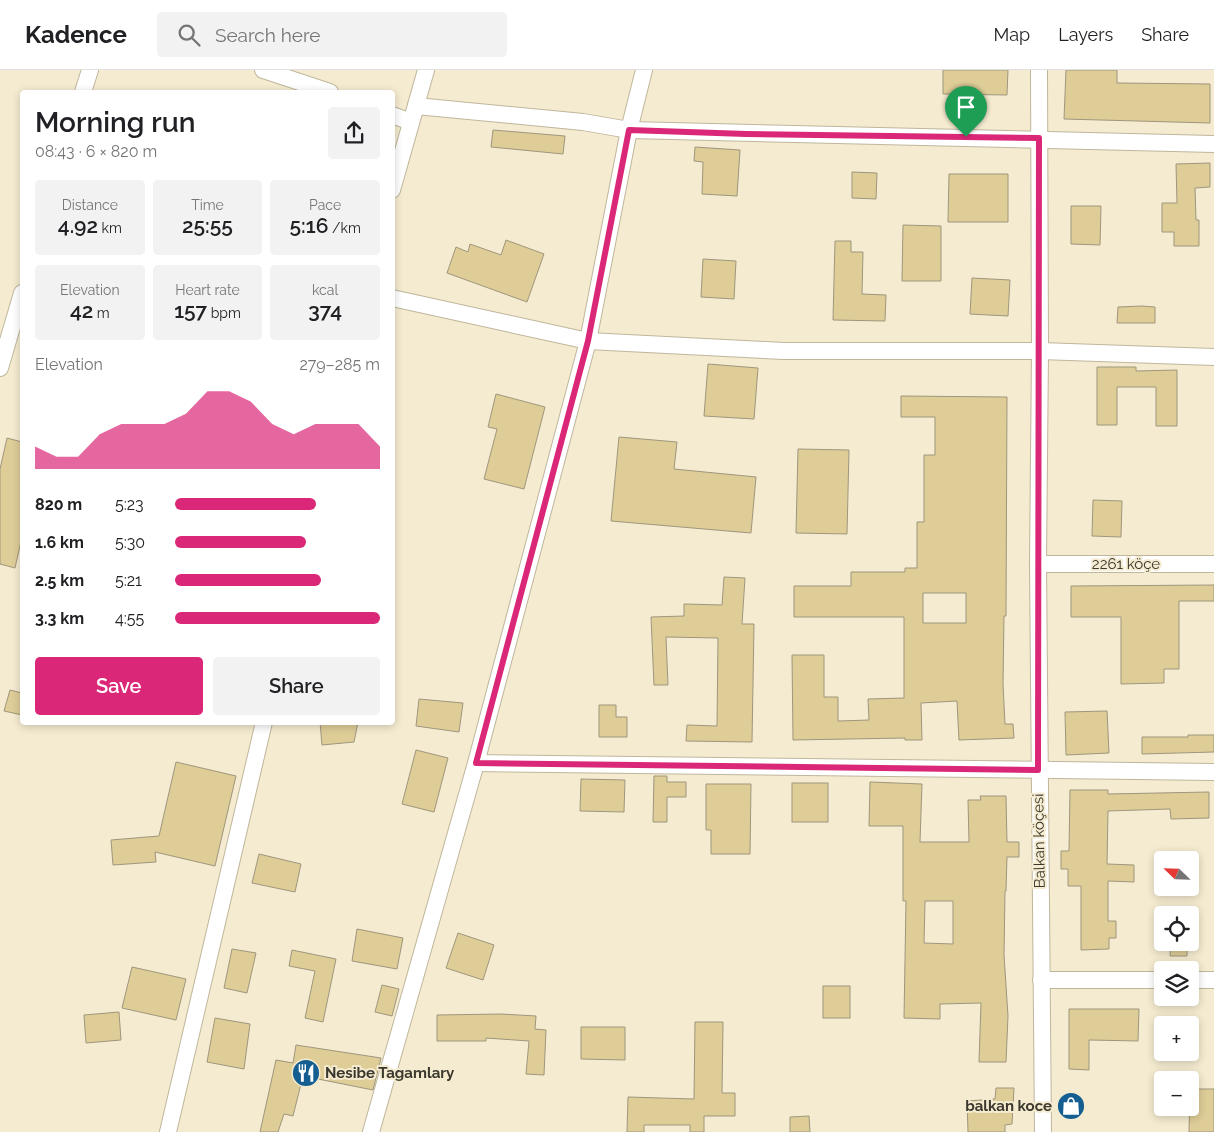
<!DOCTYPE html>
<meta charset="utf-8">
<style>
body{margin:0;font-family:Raleway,sans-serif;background:#f2f2f2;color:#202124;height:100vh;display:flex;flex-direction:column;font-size:19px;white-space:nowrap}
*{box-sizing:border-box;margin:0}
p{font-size:16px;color:#757577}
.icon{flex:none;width:28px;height:28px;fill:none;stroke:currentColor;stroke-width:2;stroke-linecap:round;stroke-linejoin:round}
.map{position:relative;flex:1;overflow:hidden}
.drawer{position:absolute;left:20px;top:20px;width:375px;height:635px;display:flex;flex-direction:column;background:#fff;border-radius:5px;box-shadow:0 2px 8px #0003}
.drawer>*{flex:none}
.needle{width:32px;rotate:293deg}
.controls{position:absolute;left:1154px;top:781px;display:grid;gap:10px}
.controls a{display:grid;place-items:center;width:45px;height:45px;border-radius:5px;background:#fff;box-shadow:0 2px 8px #0003;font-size:25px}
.pin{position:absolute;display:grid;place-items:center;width:42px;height:42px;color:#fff;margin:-51px -21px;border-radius:50% 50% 50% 0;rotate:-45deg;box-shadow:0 0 5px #0007}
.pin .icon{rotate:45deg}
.round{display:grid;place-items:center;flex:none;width:52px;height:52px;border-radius:5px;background:#f2f2f2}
.summary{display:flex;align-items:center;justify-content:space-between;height:85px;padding:0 15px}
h1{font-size:28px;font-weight:600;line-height:38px}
.metrics{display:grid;grid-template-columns:repeat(3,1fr);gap:8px;height:85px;padding:5px 15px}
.metrics div{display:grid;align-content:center;border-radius:5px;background:#f2f2f2;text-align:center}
.metrics b{font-size:21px;font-weight:600}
.metrics small{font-size:14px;font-weight:400}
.metrics p{font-size:14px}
.chart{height:140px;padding:10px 15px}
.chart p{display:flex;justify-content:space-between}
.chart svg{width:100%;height:90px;margin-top:5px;fill:#db2777;opacity:.7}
.primary-button{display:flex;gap:10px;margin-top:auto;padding:10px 15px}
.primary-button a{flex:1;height:58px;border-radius:5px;background:#db2777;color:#fff;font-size:20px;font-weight:600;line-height:58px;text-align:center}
.primary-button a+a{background:#f2f2f2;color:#202124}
ul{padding:0 15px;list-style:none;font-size:16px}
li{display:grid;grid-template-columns:80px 60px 1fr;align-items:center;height:38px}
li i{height:12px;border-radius:6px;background:#db2777}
header{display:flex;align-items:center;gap:30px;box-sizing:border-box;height:70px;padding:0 25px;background:#fff;border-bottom:1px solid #e0e0e0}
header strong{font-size:24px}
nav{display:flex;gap:28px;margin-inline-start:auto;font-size:18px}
.search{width:350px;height:45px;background:#f2f2f2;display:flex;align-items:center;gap:12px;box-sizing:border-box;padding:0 18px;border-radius:5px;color:#757577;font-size:19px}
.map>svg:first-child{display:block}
.building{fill:#decd97;stroke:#9f967d;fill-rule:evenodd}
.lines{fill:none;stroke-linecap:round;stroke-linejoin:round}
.minor-casing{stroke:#bfb69c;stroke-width:18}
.minor{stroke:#fff;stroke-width:16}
.route-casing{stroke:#fff;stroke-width:10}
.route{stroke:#db2777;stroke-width:6}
.labels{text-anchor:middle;stroke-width:4;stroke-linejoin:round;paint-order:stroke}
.street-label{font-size:15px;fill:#3b382d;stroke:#f4ebd0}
.poi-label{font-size:15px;font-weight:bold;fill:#3b382d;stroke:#f4ebd0;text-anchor:start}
</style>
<header>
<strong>Kadence</strong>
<div class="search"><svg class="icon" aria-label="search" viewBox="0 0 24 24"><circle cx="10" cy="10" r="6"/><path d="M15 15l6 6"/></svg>Search here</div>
<nav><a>Map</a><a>Layers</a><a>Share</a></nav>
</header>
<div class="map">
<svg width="1214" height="1062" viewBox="0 0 1214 1062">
<rect width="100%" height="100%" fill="#f4ebd0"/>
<g class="building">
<polygon points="943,0 1008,0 1007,25 943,24"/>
<polygon points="1066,0 1117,0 1117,13 1210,14 1210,53 1064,49"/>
<polygon points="493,60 565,66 563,84 491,77"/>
<polygon points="695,77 740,80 737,126 702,124 703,92 694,91"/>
<polygon points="1210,93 1210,117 1195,118 1196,150 1199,150 1199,176 1174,176 1174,162 1162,162 1162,133 1177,133 1176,94"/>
<polygon points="852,102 877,103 876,129 852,128"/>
<polygon points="949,104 1008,104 1008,152 948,152"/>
<polygon points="1071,136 1101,136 1100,175 1071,174"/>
<polygon points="903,155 941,156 941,211 902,211"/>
<polygon points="506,170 544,184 527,232 447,203 456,177 468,182 470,174 501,185"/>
<polygon points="835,171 851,171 851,182 863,182 862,224 886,225 885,251 833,250"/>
<polygon points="703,189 736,191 734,229 701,227"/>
<polygon points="972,208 1010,210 1008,246 970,244"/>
<polygon points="1142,236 1155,237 1155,253 1117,253 1118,237"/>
<polygon points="708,294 758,298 754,349 704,346"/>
<polygon points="1097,297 1136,297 1136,301 1177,300 1177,356 1156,356 1156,317 1117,317 1117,355 1097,355"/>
<polygon points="496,324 545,337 524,419 484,409 497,359 488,357"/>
<path d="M901,326L1007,327L1006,546H1004L1003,614L1005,654H1013L1014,668L959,670L957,631L921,633L922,670H905V668L793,670L792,585H824V627H838V651L869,650L868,629L904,628V547H794V516H851V502H905V498H917V452H924V385H935V347H901ZM923,523H966V553H923Z"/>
<polygon points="619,367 677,372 674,399 756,407 751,463 611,451"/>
<polygon points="7,368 22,372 22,467 15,498 0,494 0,399"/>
<polygon points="798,379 849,380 847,464 796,463"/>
<polygon points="1093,430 1122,431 1121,467 1092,466"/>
<polygon points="724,507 745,508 742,554 754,554 752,672 686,671 687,655 717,656 718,568 666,567 668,615 654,615 651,547 684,546 684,534 722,535"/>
<polygon points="1214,515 1214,531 1179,531 1179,599 1164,599 1164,613 1121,614 1121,547 1071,547 1071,516"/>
<polygon points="10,620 22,623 22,645 4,641"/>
<polygon points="419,629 463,633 459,662 416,656"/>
<polygon points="599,635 616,635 616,647 627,647 627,667 599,667"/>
<polygon points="1107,641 1109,683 1066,685 1065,642"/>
<polygon points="320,652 358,652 354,672 322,675"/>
<polygon points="1188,665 1214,665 1214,682 1142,684 1142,667 1188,667"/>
<polygon points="416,680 448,688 434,742 402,734"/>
<polygon points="176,692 236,706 215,796 155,782 156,792 113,795 111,770 159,766"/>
<polygon points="654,706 667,706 667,712 686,712 686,727 667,727 667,752 653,752"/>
<polygon points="581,709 625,710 624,742 580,741"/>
<path d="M870,712L922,714L920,772H969L968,730H981L980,726H1006L1007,772H1019V787H1007L1006,821H1005L1004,885L1008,946L1006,992H979L981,933L940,934V949L904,948L906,831H903V756H869ZM925,831H953V874L924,873Z"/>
<rect x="792" y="713" width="36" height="39"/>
<polygon points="706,714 751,714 750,784 711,784 711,760 706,760"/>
<polygon points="1070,720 1108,720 1108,724 1209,722 1209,748 1171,749 1170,739 1108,741 1107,794 1134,795 1134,812 1108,811 1108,851 1116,851 1116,868 1109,868 1109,879 1081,880 1081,816 1068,816 1068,799 1061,799 1061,781 1069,781"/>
<polygon points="259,784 301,794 295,822 252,813"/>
<rect x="1171" y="840" width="17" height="5"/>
<polygon points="357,859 403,868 397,899 352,891"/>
<polygon points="458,863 494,875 483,910 446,898"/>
<polygon points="1171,872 1187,872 1187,886 1170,886"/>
<polygon points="232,879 256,883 247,923 224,918"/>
<polygon points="292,880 336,889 323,952 305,948 315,901 289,896"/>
<polygon points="132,897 186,909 176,950 122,938"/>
<polygon points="382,915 399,919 392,946 375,942"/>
<rect x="823" y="916" width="27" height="32"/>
<polygon points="1069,939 1139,939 1138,971 1089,970 1089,1000 1069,999"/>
<polygon points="119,942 121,970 86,973 84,945"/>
<polygon points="501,944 536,946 535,959 546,960 544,1005 526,1004 529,971 486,968 486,971 437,971 437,945"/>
<polygon points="215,948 250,954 244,999 207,992"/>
<polygon points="695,952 723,952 722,1023 735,1023 735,1046 704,1046 704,1062 690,1062 690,1055 644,1055 644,1062 627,1062 628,1027 694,1029"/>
<polygon points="581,957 625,957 625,990 581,989"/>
<polygon points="296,975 381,988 373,1020 303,1006 293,1046 284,1044 278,1062 260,1062 276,990 293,993"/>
<polygon points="996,1018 1014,1018 1012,1054 1005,1055 1005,1062 968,1062 967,1031 995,1029"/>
<polygon points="1190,1019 1214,1019 1214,1062 1189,1062"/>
<polygon points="809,1046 810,1062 790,1062 790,1047"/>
</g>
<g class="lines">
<defs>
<g id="minor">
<polyline points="263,0 330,22"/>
<polyline points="1039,0 1040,281 1038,494 1043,1062"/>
<polyline points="83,22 90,0"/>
<polyline points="416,36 583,52 629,60 1214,74"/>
<polyline points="392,45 411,52"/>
<polyline points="392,120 426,0"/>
<polyline points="392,228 588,271 784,281 1040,281 1214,287"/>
<polyline points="0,298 22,223"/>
<polyline points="1038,494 1214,494"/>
<polyline points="476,693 1214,702"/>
<polyline points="1041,910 1162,910"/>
<polyline points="1190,910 1214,910"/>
<polyline points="168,1062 264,652"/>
<polyline points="371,1062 476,693 588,271 629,60 644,0"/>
</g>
</defs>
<use href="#minor" class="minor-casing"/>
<use href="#minor" class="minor"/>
</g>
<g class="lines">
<defs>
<polygon id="route" points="629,60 746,64 1039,68 1038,700 476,693 588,271"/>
</defs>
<use href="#route" class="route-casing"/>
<use href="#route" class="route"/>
</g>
<defs>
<symbol id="restaurant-disc" viewBox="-11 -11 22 22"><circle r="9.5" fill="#145e92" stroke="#f4ebd0"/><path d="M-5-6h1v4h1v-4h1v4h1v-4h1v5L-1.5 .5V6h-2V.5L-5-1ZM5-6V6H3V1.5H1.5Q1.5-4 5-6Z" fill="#fff"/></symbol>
<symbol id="shop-disc" viewBox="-11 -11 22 22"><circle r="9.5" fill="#145e92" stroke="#f4ebd0"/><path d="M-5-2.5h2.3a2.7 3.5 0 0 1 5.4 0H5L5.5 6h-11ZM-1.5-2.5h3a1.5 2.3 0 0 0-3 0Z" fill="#fff"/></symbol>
</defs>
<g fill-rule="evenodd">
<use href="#restaurant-disc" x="290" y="987" width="32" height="32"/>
<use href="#shop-disc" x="1055" y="1020" width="32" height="32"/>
</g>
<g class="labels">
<g class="street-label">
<text x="1126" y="499">2261 köçe</text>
<text transform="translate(1039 771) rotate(-91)" y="5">Balkan köçesi</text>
</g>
<g class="poi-label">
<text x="325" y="1008">Nesibe Tagamlary</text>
<text x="1052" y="1041" text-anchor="end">balkan koce</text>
</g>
</g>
</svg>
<div class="controls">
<a><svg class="needle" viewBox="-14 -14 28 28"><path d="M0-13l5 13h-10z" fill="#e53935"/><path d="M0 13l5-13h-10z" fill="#757577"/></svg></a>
<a><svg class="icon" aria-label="locate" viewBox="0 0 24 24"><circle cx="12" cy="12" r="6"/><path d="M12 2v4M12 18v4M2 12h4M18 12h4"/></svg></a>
<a><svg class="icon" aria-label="layers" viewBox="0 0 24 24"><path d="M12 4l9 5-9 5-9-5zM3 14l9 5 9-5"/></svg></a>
<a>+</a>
<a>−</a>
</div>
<div class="pin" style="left:966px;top:67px;background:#1e9e55"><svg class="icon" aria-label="arrive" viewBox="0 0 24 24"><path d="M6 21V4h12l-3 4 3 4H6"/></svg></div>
<section class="drawer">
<div class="summary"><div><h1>Morning run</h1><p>08:43 · 6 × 820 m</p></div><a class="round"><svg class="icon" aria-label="share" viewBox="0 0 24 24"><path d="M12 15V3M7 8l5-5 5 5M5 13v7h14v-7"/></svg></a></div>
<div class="metrics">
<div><p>Distance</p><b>4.92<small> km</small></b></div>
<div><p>Time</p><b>25:55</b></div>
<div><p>Pace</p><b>5:16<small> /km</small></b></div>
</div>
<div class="metrics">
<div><p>Elevation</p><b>42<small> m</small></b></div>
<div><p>Heart rate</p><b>157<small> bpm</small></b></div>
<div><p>kcal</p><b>374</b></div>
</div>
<div class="chart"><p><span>Elevation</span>279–285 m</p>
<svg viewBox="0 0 160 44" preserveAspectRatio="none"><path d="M0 44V33L10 38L20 38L30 27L40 22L50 22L60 22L70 17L80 6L90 6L100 11L110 22L120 27L130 22L140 22L150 22L160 33V44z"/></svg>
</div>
<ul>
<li><b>820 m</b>5:23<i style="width:69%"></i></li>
<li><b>1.6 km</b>5:30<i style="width:64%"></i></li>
<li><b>2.5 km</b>5:21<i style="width:71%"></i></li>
<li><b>3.3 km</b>4:55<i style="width:100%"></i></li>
</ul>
<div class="primary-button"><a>Save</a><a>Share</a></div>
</section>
</div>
